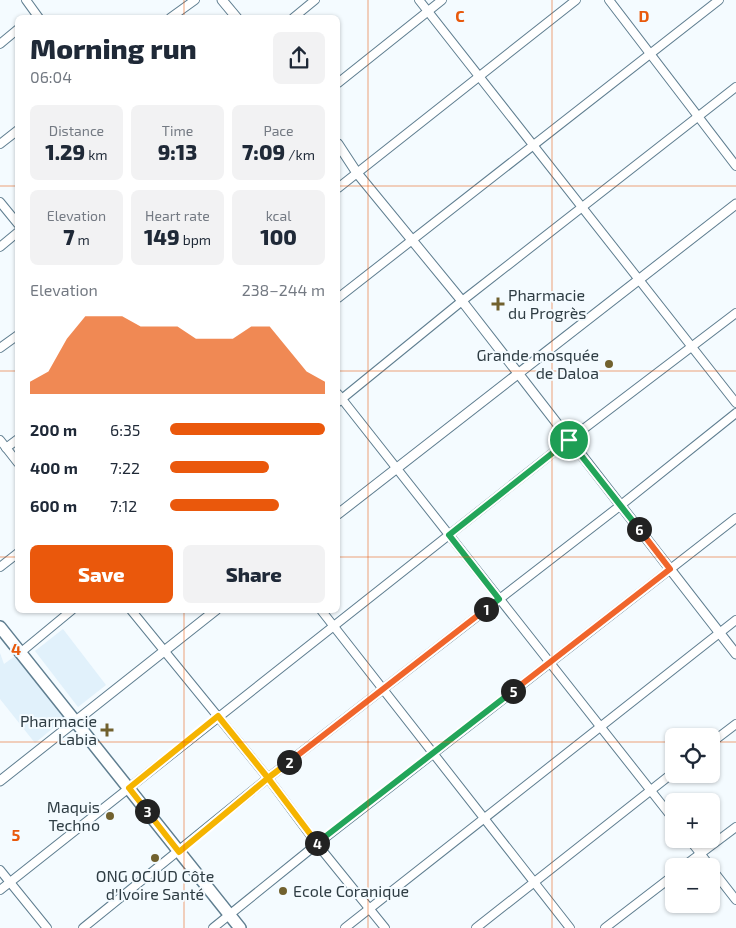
<!DOCTYPE html>
<meta charset="utf-8">
<style>
body{margin:0;font-family:"Exo 2",sans-serif;background:#f2f2f3;color:#1f2937;height:100vh;display:flex;flex-direction:column;font-size:19px;white-space:nowrap}
*{box-sizing:border-box;margin:0}
p{font-size:16px;color:#747a83}
.icon{flex:none;width:28px;height:28px;fill:none;stroke:currentColor;stroke-width:2;stroke-linecap:round;stroke-linejoin:round}
.map{position:relative;flex:1;overflow:hidden}
.sheet{position:absolute;left:15px;top:15px;width:325px;height:598px;display:flex;flex-direction:column;background:#fff;border-radius:8px;box-shadow:0 1px 4px #0004}
.sheet>*{flex:none}
.tools{position:absolute;left:665px;top:728px;display:grid;gap:10px}
.tools a{display:grid;place-items:center;width:55px;height:55px;border-radius:8px;background:#fff;box-shadow:0 1px 4px #0004;font-size:25px}
.pin{position:absolute;display:grid;place-items:center;width:42px;height:42px;color:#fff;margin:-21px;border:2px solid #fff;border-radius:50%;box-shadow:0 1px 5px #0007}
.km{position:absolute;width:25px;height:25px;margin:-12px;border-radius:50%;background:#222;color:#fff;font-size:14px;line-height:25px;text-align:center}
.round{display:grid;place-items:center;flex:none;width:52px;height:52px;border-radius:8px;background:#f2f2f3}
.head{display:flex;align-items:center;justify-content:space-between;height:85px;padding:0 15px}
h1{font-size:28px;font-weight:800;line-height:38px}
.metrics{display:grid;grid-template-columns:repeat(3,1fr);gap:8px;height:85px;padding:5px 15px}
.metrics div{display:grid;align-content:center;border-radius:8px;background:#f2f2f3;text-align:center}
.metrics b{font-size:21px;font-weight:800}
.metrics small{font-size:14px;font-weight:400}
.metrics p{font-size:14px}
.chart{height:140px;padding:10px 15px}
.chart p{display:flex;justify-content:space-between}
.chart svg{width:100%;height:90px;margin-top:5px;fill:#ea580c;opacity:.7}
.primary-button{display:flex;gap:10px;margin-top:auto;padding:10px 15px}
.primary-button a{flex:1;height:58px;border-radius:8px;background:#ea580c;color:#fff;font-size:20px;font-weight:800;line-height:58px;text-align:center}
.primary-button a+a{background:#f2f2f3;color:#1f2937}
ul{padding:0 15px;list-style:none;font-size:16px}
li{display:grid;grid-template-columns:80px 60px 1fr;align-items:center;height:38px}
li i{height:12px;border-radius:6px;background:#ea580c}
.map>svg:first-child{display:block}
.built{fill:#e1f1fb}
.lines{fill:none;stroke-linecap:round;stroke-linejoin:round}
.minor-casing{stroke:#5f7e90;stroke-width:10}
.tertiary-casing{stroke:#5f7e90;stroke-width:11}
.primary-casing{stroke:#5f7e90;stroke-width:14}
.minor{stroke:#fff;stroke-width:8}
.tertiary{stroke:#fff;stroke-width:9}
.primary{stroke:#fff;stroke-width:11}
.split-1-casing{stroke:#fff;stroke-width:10}
.split-2-casing{stroke:#fff;stroke-width:10}
.split-3-casing{stroke:#fff;stroke-width:10}
.split-4-casing{stroke:#fff;stroke-width:10}
.split-5-casing{stroke:#fff;stroke-width:10}
.split-6-casing{stroke:#fff;stroke-width:10}
.split-7-casing{stroke:#fff;stroke-width:10}
.split-1{stroke:#22a559;stroke-width:6}
.split-2{stroke:#f0652b;stroke-width:6}
.split-3{stroke:#f5b400;stroke-width:6}
.split-4{stroke:#f5b400;stroke-width:6}
.split-5{stroke:#22a559;stroke-width:6}
.split-6{stroke:#f0652b;stroke-width:6}
.split-7{stroke:#22a559;stroke-width:6}
.grid{fill:none;stroke:#e8590c;stroke-width:1;stroke-opacity:0.55}
.poi-dot{fill:#71612e;stroke:#f4fbff;stroke-width:2}
.labels{text-anchor:middle;stroke-width:4;stroke-linejoin:round;paint-order:stroke}
.poi-label{font-size:16px;fill:#2f3d44;stroke:#f4fbff;text-anchor:end}
.grid-label{font-size:16px;text-anchor:middle;font-weight:bold;fill:#e8590c;stroke:#f4fbff;stroke-width:4;stroke-linejoin:round;paint-order:stroke}
</style>
<div class="map">
<svg width="736" height="928" viewBox="0 0 736 928">
<rect width="100%" height="100%" fill="#f4fbff"/>
<g class="built">
<polygon points="63,629 106,685 78,707 35,651"/>
<polygon points="0,653 4,664 15,656 65,718 35,743 0,699"/>
</g>
<g class="lines">
<defs>
<g id="minor">
<polyline points="26,0 39,18"/>
<polyline points="419,0 736,403"/>
<polyline points="609,0 736,166"/>
<polyline points="170,18 195,0"/>
<polyline points="293,18 315,0"/>
<polyline points="0,44 18,29"/>
<polyline points="338,83 442,0"/>
<polyline points="0,144 18,130"/>
<polyline points="338,188 576,0"/>
<polyline points="0,202 18,224"/>
<polyline points="0,247 18,232"/>
<polyline points="338,298 719,0"/>
<polyline points="0,348 18,335"/>
<polyline points="338,394 674,820"/>
<polyline points="338,402 462,301 736,87"/>
<polyline points="0,440 18,463"/>
<polyline points="6,448 18,439"/>
<polyline points="0,567 18,553"/>
<polyline points="131,610 268,778 317,844 385,928"/>
<polyline points="321,610 570,928"/>
<polyline points="20,653 72,610"/>
<polyline points="711,743 736,724"/>
<polyline points="689,839 710,866"/>
<polyline points="684,866 736,827"/>
<polyline points="711,868 736,900"/>
<polyline points="0,870 47,928"/>
<polyline points="0,890 569,440 736,313"/>
<polyline points="83,928 268,778 621,505 736,413"/>
<polyline points="213,928 317,844 736,518"/>
<polyline points="345,928 736,620"/>
<polyline points="476,928 674,772"/>
<polyline points="605,928 674,875"/>
</g>
<g id="tertiary">
<polyline points="222,0 237,18"/>
<polyline points="338,144 357,173 462,301 736,654"/>
<polyline points="338,514 736,204"/>
<polyline points="0,781 216,610"/>
</g>
<polyline id="primary" points="0,627 240,928"/>
</defs>
<use href="#minor" class="minor-casing"/>
<use href="#tertiary" class="tertiary-casing"/>
<use href="#primary" class="primary-casing"/>
<use href="#minor" class="minor"/>
<use href="#tertiary" class="tertiary"/>
<use href="#primary" class="primary"/>
</g>
<g class="lines">
<defs>
<polyline id="split-1" points="486,609 499,599 449,535 569,440"/>
<polyline id="split-2" points="289,762 486,609"/>
<polyline id="split-3" points="147,811 129,788 218,716 268,778 289,762"/>
<polyline id="split-4" points="147,811 179,852 268,778 317,843"/>
<polyline id="split-5" points="317,843 513,691"/>
<polyline id="split-6" points="513,691 670,569 639,529"/>
<polyline id="split-7" points="569,440 639,529"/>
</defs>
<use href="#split-1" class="split-1-casing"/>
<use href="#split-2" class="split-2-casing"/>
<use href="#split-3" class="split-3-casing"/>
<use href="#split-4" class="split-4-casing"/>
<use href="#split-5" class="split-5-casing"/>
<use href="#split-6" class="split-6-casing"/>
<use href="#split-7" class="split-7-casing"/>
<use href="#split-1" class="split-1"/>
<use href="#split-2" class="split-2"/>
<use href="#split-3" class="split-3"/>
<use href="#split-4" class="split-4"/>
<use href="#split-5" class="split-5"/>
<use href="#split-6" class="split-6"/>
<use href="#split-7" class="split-7"/>
</g>
<path class="grid" d="M184,0V18M368,0V928M552,0V928M0,186H18M338,186H736M0,371H18M338,371H736M0,557H18M338,557H736M184,610V928M0,742H674M711,742H736"/>
<g class="poi-dot">
<path d="M495.5 296.5h5v5h5v5h-5v5h-5v-5h-5v-5h5z"/>
<circle cx="609" cy="364" r="5"/>
<path d="M104.5 722.5h5v5h5v5h-5v5h-5v-5h-5v-5h5z"/>
<circle cx="110" cy="816" r="5"/>
<circle cx="155" cy="858" r="5"/>
<circle cx="283" cy="891" r="5"/>
</g>
<g class="labels">
<g class="poi-label">
<text x="508" y="301" text-anchor="start">Pharmacie<tspan x="508" dy="18">du Progrès</tspan></text>
<text x="599" y="361">Grande mosquée<tspan x="599" dy="18">de Daloa</tspan></text>
<text x="97" y="727">Pharmacie<tspan x="97" dy="18">Labia</tspan></text>
<text x="100" y="813">Maquis<tspan x="100" dy="18">Techno</tspan></text>
<text x="155" y="882" text-anchor="middle">ONG OCJUD Côte<tspan x="155" dy="18">d'Ivoire Santé</tspan></text>
<text x="293" y="897" text-anchor="start">Ecole Coranique</text>
</g>
</g>
<g class="grid-label">
<text x="460" y="22">C</text>
<text x="644" y="22">D</text>
<text x="16" y="655">4</text>
<text x="16" y="841">5</text>
</g>
</svg>
<div class="tools">
<a><svg class="icon" aria-label="locate" viewBox="0 0 24 24"><circle cx="12" cy="12" r="6"/><path d="M12 2v4M12 18v4M2 12h4M18 12h4"/></svg></a>
<a>+</a>
<a>−</a>
</div>
<div class="pin" style="left:569px;top:440px;background:#1e9e55"><svg class="icon" aria-label="arrive" viewBox="0 0 24 24"><path d="M6 21V4h12l-3 4 3 4H6"/></svg></div>
<b class="km" style="left:486px;top:609px">1</b>
<b class="km" style="left:289px;top:762px">2</b>
<b class="km" style="left:147px;top:811px">3</b>
<b class="km" style="left:317px;top:843px">4</b>
<b class="km" style="left:513px;top:691px">5</b>
<b class="km" style="left:639px;top:529px">6</b>
<section class="sheet">
<div class="head"><div><h1>Morning run</h1><p>06:04</p></div><a class="round"><svg class="icon" aria-label="share" viewBox="0 0 24 24"><path d="M12 15V3M7 8l5-5 5 5M5 13v7h14v-7"/></svg></a></div>
<div class="metrics">
<div><p>Distance</p><b>1.29<small> km</small></b></div>
<div><p>Time</p><b>9:13</b></div>
<div><p>Pace</p><b>7:09<small> /km</small></b></div>
</div>
<div class="metrics">
<div><p>Elevation</p><b>7<small> m</small></b></div>
<div><p>Heart rate</p><b>149<small> bpm</small></b></div>
<div><p>kcal</p><b>100</b></div>
</div>
<div class="chart"><p><span>Elevation</span>238–244 m</p>
<svg viewBox="0 0 160 44" preserveAspectRatio="none"><path d="M0 44V38L10 33L20 17L30 6L40 6L50 6L60 11L70 11L80 11L90 17L100 17L110 17L120 11L130 11L140 22L150 33L160 38V44z"/></svg>
</div>
<ul>
<li><b>200 m</b>6:35<i style="width:100%"></i></li>
<li><b>400 m</b>7:22<i style="width:64%"></i></li>
<li><b>600 m</b>7:12<i style="width:70%"></i></li>
</ul>
<div class="primary-button"><a>Save</a><a>Share</a></div>
</section>
</div>
